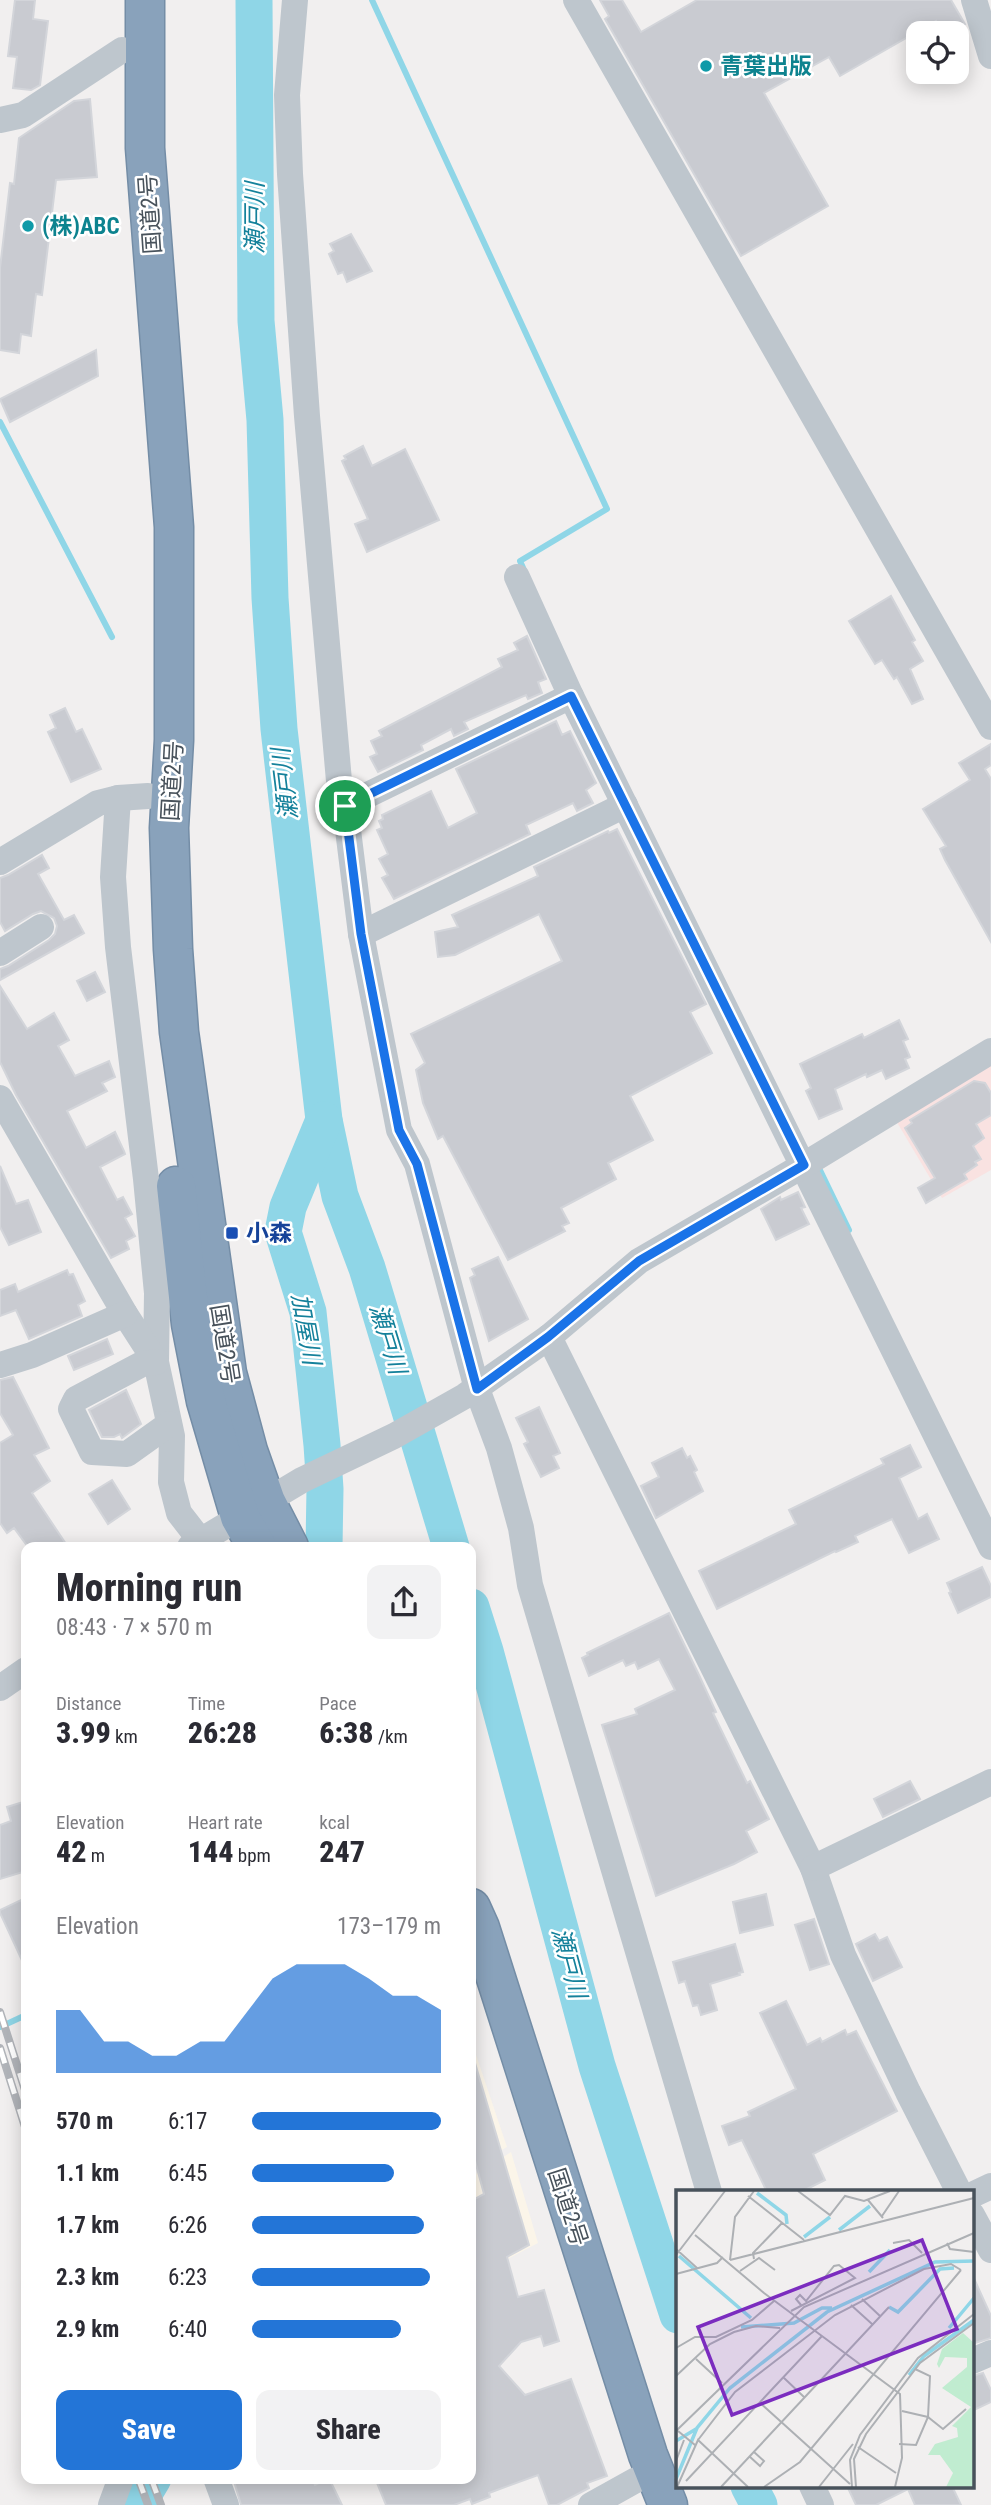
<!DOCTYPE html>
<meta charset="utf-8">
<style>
body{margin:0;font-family:"Roboto Condensed","Noto Sans JP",sans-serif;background:#f2f2f3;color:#2b2b33;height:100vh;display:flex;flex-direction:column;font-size:26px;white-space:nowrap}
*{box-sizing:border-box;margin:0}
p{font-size:23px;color:#7c7c81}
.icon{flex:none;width:38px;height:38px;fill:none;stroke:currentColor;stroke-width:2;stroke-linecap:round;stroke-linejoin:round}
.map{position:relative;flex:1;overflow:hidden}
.side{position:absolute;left:21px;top:1542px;width:455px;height:942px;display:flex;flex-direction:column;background:#fff;border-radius:14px;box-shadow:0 4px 18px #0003}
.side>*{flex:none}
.controls{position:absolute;left:906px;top:21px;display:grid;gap:14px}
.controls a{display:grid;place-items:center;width:63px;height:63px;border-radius:14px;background:#fff;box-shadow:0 4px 18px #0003;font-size:35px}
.pin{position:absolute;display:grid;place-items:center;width:60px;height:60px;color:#fff;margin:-30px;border:4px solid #fff;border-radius:50%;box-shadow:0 2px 7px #0007}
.round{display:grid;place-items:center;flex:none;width:74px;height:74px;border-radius:14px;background:#f2f2f3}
.head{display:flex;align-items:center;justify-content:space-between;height:119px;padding:0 35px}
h1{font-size:38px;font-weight:800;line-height:52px}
.stats{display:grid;grid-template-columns:repeat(3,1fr);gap:10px;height:119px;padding:7px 35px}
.stats div{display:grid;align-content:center}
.stats b{font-size:30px;font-weight:800}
.stats small{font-size:19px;font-weight:400}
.stats p{font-size:19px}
.chart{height:196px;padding:14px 35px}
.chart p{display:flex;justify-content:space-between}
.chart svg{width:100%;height:126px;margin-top:7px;fill:#2375d7;opacity:.7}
.cta{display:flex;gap:14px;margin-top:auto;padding:14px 35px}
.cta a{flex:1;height:80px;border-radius:14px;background:#2375d7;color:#fff;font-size:28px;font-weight:800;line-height:80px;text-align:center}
.cta a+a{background:#f2f2f3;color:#2b2b33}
ul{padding:0 35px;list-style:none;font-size:23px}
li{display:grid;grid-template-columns:112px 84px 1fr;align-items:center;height:52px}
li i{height:18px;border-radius:9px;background:#2375d7}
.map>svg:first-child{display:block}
.commercial{fill:#fbf5e9}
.medical{fill:#f9e2e1}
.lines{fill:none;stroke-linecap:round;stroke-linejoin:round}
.stream{stroke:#8fd6e7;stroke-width:6}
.river{stroke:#8fd6e7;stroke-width:37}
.building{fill:#c9cbd1;stroke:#d3d5da;stroke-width:2}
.highway-casing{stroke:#748da6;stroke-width:41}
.minor{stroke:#bec6cd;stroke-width:26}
.highway{stroke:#89a2bb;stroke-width:38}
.rail-casing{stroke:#b1b4b9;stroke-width:8}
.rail{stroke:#fff;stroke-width:5;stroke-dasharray:16;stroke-linecap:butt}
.route-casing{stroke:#fff;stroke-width:14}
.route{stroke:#1a73e8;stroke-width:9}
.culture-dot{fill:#0f9aa8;stroke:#fff;stroke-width:2.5}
.transit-dot{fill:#1a4fb4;stroke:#fff;stroke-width:2.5}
.labels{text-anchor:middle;stroke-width:5;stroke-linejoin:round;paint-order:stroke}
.culture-label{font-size:23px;font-weight:bold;fill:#0d838f;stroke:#fff;text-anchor:start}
.street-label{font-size:23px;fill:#48525b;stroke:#fff}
.transit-label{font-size:23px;font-weight:bold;fill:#164399;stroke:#fff;text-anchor:start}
.water-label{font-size:24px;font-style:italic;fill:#14819b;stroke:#fff}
.inset-river{fill:none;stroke:#8fd6e7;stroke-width:3.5}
.inset-road{fill:none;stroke:#adb0b4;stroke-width:2}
.view{fill:#7b2cbf;fill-opacity:0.15;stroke:#7b2cbf;stroke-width:3.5}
.inset-edge{fill:none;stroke:#48525b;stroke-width:3.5}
</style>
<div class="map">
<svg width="991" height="2505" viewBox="0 0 991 2505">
<rect width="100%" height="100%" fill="#f1efef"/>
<g class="commercial">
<polygon points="471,2040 507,2147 471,2168"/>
<polygon points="511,2152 538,2243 471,2278 471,2177"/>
</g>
<polygon class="medical" points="991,1060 991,1170 942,1198 895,1119"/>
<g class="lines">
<g class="stream">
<polyline points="372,0 607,509 520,561 524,570"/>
<polyline points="926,20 934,33"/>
<polyline points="0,422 112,637"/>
<polyline points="817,1164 849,1230"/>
<polyline points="0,2027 26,2015"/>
</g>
<g class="river">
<polyline points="254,0 256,321 265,420 270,598 279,729 324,1120 340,1196 367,1268 451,1547"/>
<polyline points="324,1120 288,1207 283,1232 308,1312 322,1445 325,1489 324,1547"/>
<polyline points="471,1607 485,1651 597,2066 678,2315"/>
<polyline points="749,2486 759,2505"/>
<polyline points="137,2505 153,2478"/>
</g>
</g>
<g class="building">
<polygon points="15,0 35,0 33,19 48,21 40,85 31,90 13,88 17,57 8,56"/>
<polygon points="600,0 622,0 641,32 697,0 951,0 965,24 950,32 944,22 938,25 936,21 840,76 829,57 764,93 828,206 741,256 605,19 609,16"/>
<polygon points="90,99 97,177 56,180 42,295 36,294 31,336 21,334 19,353 0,350 0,268 10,183 14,184 19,138 74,101"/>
<polygon points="351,234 372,271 347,282 343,272 338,274 329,254 334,251 330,244"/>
<polygon points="96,350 98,376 10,422 0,399"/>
<polygon points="363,446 372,466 405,449 439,520 367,552 355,524 368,519 342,461 346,459 344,456"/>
<polygon points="891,596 915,640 912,642 923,661 910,669 923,699 912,704 897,677 894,679 882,660 875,664 849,621"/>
<polygon points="527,636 546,679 538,682 542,693 528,699 526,695 464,722 468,729 454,736 451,729 421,745 423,750 378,772 370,757 377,754 371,741 382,736 379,731 502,667 498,659 518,650 514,643"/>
<polygon points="65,708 76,732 82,729 101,769 71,782 48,732 56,728 50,715"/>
<polygon points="556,721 562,735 570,731 596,783 586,790 593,803 577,811 573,803 526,825 530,834 394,899 382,878 388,875 379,859 388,854 377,830 382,828 379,821 383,819 382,815 431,791 448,828 477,813 456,769"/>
<polygon points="991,744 991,765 985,769 991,779 991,942 945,860 940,849 946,846 923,809 970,780 959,763"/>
<polygon points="617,829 706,1004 690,1012 712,1053 630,1096 653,1140 608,1163 616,1179 561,1208 569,1223 562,1226 565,1231 508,1260 443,1136 438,1139 423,1103 416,1070 425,1063 411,1034 562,961 539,914 455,955 438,957 435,932 458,927 452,915 538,876 534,867 608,831 609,833"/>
<polygon points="42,855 49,868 38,874 64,920 74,915 84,933 0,980 0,969 8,966 49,940 55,934 57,926 54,918 41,911 33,914 5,931 0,922 0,878 8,875"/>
<polygon points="95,972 105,992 87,1001 77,981"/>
<polygon points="0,986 27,1029 54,1013 69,1040 58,1046 75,1076 109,1061 115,1077 102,1083 107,1091 67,1111 86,1148 115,1132 124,1151 125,1154 100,1167 117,1200 123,1197 132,1214 125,1218 135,1236 126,1241 129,1249 111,1258 16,1095 0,1062"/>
<polygon points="899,1020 908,1039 903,1041 910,1057 905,1059 909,1068 886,1079 882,1070 867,1077 866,1074 835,1089 842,1109 819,1119 806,1091 811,1088 800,1064 862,1034 864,1038"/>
<polygon points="974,1081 985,1083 991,1093 991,1115 976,1124 984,1138 973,1146 981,1159 975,1162 977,1165 964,1174 967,1179 926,1203 918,1188 935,1178 905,1128 912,1123 910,1120"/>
<polygon points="0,1166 16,1204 28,1200 41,1232 9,1245 0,1227"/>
<polygon points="798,1192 805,1207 801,1208 809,1224 776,1240 761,1209 780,1197 781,1200"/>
<polygon points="498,1257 528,1319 489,1341 470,1278 475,1275 472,1269"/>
<polygon points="67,1270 69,1275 73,1274 85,1301 78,1305 82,1316 29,1339 16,1310 0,1316 0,1290 15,1284 18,1292"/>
<polygon points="107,1339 113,1354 74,1370 68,1356"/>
<polygon points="13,1377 49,1448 34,1455 50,1481 32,1493 68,1547 28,1547 14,1528 7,1533 0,1523 0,1443 13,1435 0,1413 0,1380"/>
<polygon points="126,1390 141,1424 122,1438 120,1434 114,1437 102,1437 89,1410"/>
<polygon points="539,1407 560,1453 553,1456 559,1468 541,1477 524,1444 528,1442 516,1418"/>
<polygon points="910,1445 921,1467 899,1478 918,1519 927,1514 939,1539 909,1553 892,1519 855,1536 858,1542 836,1552 835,1551 717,1609 699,1571 796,1524 789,1510 884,1464 881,1459"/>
<polygon points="682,1448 687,1458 690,1456 697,1470 694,1472 703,1491 656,1518 641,1486 659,1477 652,1463"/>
<polygon points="112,1480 130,1509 108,1524 89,1494"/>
<polygon points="982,1567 991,1586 991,1597 958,1613 949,1593 951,1592 947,1583"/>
<polygon points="669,1613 699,1675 716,1712 713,1713 747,1783 750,1781 769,1819 746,1831 757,1852 734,1864 656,1896 602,1725 637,1714 635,1709 675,1690 659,1659 638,1669 635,1662 626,1666 623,1660 589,1676 582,1658 588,1655 587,1653"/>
<polygon points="910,1781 920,1799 883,1817 874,1799"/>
<polygon points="26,1801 26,1871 0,1879 0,1825 11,1821 7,1807"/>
<polygon points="766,1894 773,1925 740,1933 733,1902"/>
<polygon points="21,1900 26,1912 26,1969 0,1913 0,1910"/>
<polygon points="814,1919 829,1964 810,1970 795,1925"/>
<polygon points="875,1934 879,1941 887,1937 902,1967 873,1981 856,1944"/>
<polygon points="735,1944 743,1972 739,1973 740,1975 710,1984 717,2010 701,2015 698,2005 693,2006 685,1981 679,1983 673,1962"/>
<polygon points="786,2001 807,2045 820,2038 822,2042 845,2030 847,2035 856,2031 897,2111 813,2154 825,2180 801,2192 767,2192 742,2140 729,2145 722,2126 750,2116 748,2112 796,2089 760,2013"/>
<polygon points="475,2063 529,2245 507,2257 518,2297 544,2290 559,2341 544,2346 541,2336 521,2342 499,2366 525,2395 571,2379 607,2476 587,2483 589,2488 557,2505 549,2505 538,2475 489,2493 490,2497 472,2504 470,2499 454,2505 386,2505 375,2478 471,2478 471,2201 484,2194 471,2146 471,2064"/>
<polygon points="972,2274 991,2316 991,2338 972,2344"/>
<polygon points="983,2373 991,2390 991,2402 972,2411 972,2376"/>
<polygon points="233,2478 312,2478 315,2485 329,2478 342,2505 241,2505"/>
<polygon points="847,2486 952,2486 961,2505 915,2505 908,2489 876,2505 856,2505"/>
</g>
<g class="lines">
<defs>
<g id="highway">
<polyline points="145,0 145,148 174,527 174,740 169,828 173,949 179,1032 227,1373 248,1451 266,1502 289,1547"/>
<polyline points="176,1186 191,1324 206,1401 240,1517 257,1547"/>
<polyline points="471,1908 480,1928 648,2455 668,2505"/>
</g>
</defs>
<use href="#highway" class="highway-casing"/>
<g class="minor">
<polyline points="295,0 287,95 290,174 307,416 339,781 345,806 361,934 399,1130 417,1164 477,1389 499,1448 521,1528 530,1585 709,2192"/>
<polyline points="576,0 991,727"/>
<polyline points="974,0 991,56"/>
<polyline points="0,120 23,115 122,50"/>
<polyline points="517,577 571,696 991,1547"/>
<polyline points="118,798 148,796"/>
<polyline points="345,806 571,696"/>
<polyline points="0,862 98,803 118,798 113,877 118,947 146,1179 157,1293 156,1362 172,1436 171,1482 179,1513 200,1540"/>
<polyline points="361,934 625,805"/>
<polyline points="0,953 41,927"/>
<polyline points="0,1098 125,1314 156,1362"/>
<polyline points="549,1337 813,1868 843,1955 908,2092 959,2192"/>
<polyline points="156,1362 142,1364 76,1399 71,1409 92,1452 127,1454 169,1424"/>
<polyline points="0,1365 32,1355 125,1314"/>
<polyline points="190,1547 302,1480 394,1436 465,1396 549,1337 639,1261 804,1165 991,1051"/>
<polyline points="0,1688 26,1670"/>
<polyline points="813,1868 991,1782"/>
<polyline points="972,2195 991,2186"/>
<polyline points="972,2215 991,2250"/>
<polyline points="972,2361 991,2353"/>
<polyline points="216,2478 226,2505"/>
<polyline points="812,2486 821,2505"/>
<polyline points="111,2505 121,2478"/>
<polyline points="591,2505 636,2480"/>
</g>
<use href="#highway" class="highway"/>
<defs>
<g id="rail">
<polyline points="0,2012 26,2093"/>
<polyline points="0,2048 26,2130"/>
<polyline points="138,2478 148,2505"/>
<polyline points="151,2478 161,2505"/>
</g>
</defs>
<use href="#rail" class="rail-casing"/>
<use href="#rail" class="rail"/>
</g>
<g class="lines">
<defs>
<polygon id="route" points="571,696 804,1165 639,1261 548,1337 477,1389 417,1164 399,1130 361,934 345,806"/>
</defs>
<use href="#route" class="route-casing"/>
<use href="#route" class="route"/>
</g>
<g class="culture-dot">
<circle cx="706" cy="66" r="7"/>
<circle cx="28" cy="226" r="7"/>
</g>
<rect class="transit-dot" x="225" y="1226" width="14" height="14" rx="3.5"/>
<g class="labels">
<g class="culture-label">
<text x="720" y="74">青葉出版</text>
<text x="42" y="234">(株)ABC</text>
</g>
<g class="street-label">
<text transform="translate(150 214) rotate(-94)" y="8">国道2号</text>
<text transform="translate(172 781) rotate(-87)" y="8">国道2号</text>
<text transform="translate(225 1344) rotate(81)" y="8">国道2号</text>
<text transform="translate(568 2207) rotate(72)" y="8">国道2号</text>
</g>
<g class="transit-label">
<text x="246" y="1241">小森</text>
</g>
<g class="water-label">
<text transform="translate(255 218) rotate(-90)" y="8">瀬戸川</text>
<text transform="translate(285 784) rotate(-97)" y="8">瀬戸川</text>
<text transform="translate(306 1329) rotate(80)" y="8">加屋川</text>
<text transform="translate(388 1339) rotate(73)" y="8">瀬戸川</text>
<text transform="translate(569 1963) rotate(75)" y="8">瀬戸川</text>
</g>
</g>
<g transform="translate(676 2190)">
<rect width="298" height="298" fill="#f1efef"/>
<path d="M287,143L297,152V297H270L277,283L264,265H252L259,254L282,247L281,238L276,236L295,217L266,198L291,177V168L269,167L263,178L261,174L266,159Z" fill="#c0ecd0"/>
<path class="inset-river" d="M81,3L110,25L111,34M163,40L194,16M128,47L154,27M3,66L75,128M193,82L214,60M213,117L222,122L264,79L278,78M65,137L118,133L146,118H156M273,138L298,108M233,185L248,166L298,130M0,251L20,239M0,289L21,238L54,198L151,122L259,72L298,71"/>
<path class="inset-road" d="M122,1L154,25L169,6L188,11L214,1M72,6L128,50M192,10L207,28M206,26L223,1M19,45L88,103L224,204L226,268L219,297M217,53L233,50L246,63M271,53L274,59L298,62M0,59L21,78M0,65L49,1M78,69L77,63L106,33M54,70L298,8M54,70L59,27L78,1M64,81L83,68L99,80M0,84L41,73L47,67M186,109L204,126M175,115L196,134M115,121L179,88L163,75L158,76L130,111L124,105L120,109L125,115M0,158L19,147H40L76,130L98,111M20,169L46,193M239,179L254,186L252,227L267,239L290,219M0,186L34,154L58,142L80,136L104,138M107,187L128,207M83,212L174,294M0,241L128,117L298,43M2,241L19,255M22,250L59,202L159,125L248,79L275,74L285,80M223,254L240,255L252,227L226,221M182,257L220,283M73,266L84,276L88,271L78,262M0,271L8,250M10,291L146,146M1,297L22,250L72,297M45,297L213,117M88,297L124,272L285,80M143,297L177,254M176,297L174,270L184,245L242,168L298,124M180,297L178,269L190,244L244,173L298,133"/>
<path class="view" d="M246,50L281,139L56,225L22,137Z"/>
<rect width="298" height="298" class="inset-edge"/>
</g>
</svg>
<div class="controls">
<a><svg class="icon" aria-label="locate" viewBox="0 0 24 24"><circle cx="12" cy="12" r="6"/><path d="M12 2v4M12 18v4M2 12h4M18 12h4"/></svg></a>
</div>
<div class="pin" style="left:345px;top:806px;background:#1e9e55"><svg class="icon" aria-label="arrive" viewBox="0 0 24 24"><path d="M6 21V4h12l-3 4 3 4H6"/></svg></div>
<section class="side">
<div class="head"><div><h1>Morning run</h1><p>08:43 · 7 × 570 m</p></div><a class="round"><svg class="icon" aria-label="share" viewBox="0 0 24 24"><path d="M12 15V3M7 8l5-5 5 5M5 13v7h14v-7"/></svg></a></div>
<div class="stats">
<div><p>Distance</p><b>3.99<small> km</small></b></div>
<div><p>Time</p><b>26:28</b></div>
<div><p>Pace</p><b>6:38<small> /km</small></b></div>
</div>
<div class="stats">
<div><p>Elevation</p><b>42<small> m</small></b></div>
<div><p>Heart rate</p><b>144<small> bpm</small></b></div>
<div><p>kcal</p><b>247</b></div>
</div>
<div class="chart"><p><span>Elevation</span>173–179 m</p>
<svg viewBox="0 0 160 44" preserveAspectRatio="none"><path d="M0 44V22L10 22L20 33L30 33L40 38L50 38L60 33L70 33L80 22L90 11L100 6L110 6L120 6L130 11L140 17L150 17L160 22V44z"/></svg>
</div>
<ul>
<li><b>570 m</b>6:17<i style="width:100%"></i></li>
<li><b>1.1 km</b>6:45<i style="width:75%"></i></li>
<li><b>1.7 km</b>6:26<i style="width:91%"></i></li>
<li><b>2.3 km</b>6:23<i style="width:94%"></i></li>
<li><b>2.9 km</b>6:40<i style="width:79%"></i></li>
</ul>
<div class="cta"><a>Save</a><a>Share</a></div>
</section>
</div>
